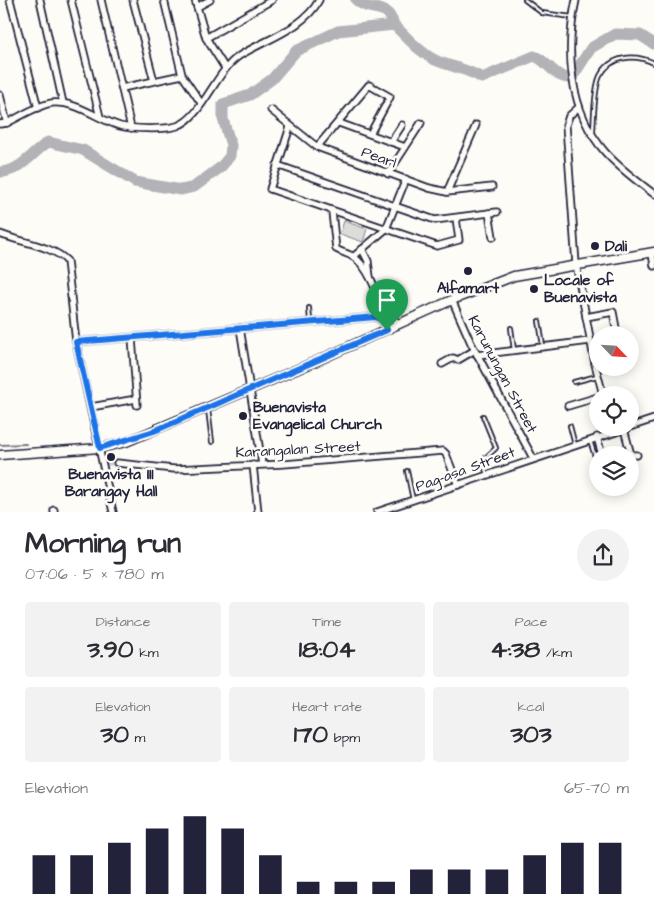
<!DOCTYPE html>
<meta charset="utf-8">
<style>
body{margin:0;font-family:"Architects Daughter",sans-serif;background:#f2f2f3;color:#2b2b33;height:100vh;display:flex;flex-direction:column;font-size:19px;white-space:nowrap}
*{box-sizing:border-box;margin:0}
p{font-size:16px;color:#7c7c81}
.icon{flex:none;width:28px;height:28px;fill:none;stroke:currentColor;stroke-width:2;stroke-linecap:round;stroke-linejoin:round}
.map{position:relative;height:512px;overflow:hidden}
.sheet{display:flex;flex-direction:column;background:#fff;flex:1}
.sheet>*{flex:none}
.needle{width:32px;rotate:115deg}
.controls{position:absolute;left:589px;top:326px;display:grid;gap:10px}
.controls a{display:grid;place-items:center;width:50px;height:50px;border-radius:50%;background:#fff;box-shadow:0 2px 12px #0003;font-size:25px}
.pin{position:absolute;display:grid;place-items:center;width:42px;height:42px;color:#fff;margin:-51px -21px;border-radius:50% 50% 50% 0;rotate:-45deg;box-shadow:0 0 5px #0007}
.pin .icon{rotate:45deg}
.round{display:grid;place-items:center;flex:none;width:52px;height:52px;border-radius:26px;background:#f2f2f3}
.summary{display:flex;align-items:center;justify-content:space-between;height:85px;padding:0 25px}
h1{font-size:28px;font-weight:700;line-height:38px}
.figures{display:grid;grid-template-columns:repeat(3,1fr);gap:8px;height:85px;padding:5px 25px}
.figures div{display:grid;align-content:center;border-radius:5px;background:#f2f2f3;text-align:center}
.figures b{font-size:25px;font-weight:700}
.figures small{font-size:14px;font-weight:400}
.figures p{font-size:14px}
.chart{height:140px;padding:10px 25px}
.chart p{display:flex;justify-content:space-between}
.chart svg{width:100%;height:90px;margin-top:5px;stroke:#22223b;stroke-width:6}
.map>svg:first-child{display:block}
.green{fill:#dddcdb;stroke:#807f8b}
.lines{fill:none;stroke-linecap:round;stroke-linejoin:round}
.stream{stroke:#787885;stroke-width:2}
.river{stroke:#b2b2b7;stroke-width:11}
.minor-tunnel{stroke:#d1d0d1;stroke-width:5.5;stroke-dasharray:5.5 3;stroke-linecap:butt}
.service-casing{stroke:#22223b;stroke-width:6}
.minor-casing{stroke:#22223b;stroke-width:9}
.secondary-casing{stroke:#22223b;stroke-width:11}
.service{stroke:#fdfcf7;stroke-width:2.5}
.minor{stroke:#fdfcf7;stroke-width:5.5}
.secondary{stroke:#fdfcf7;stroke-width:8}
.route-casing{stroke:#fff;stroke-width:10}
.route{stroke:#1a73e8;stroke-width:6}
.poi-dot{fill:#22223b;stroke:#fdfcf7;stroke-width:2}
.labels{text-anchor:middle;stroke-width:5;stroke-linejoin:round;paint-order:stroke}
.street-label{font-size:15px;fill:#22223b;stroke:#fdfcf7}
.poi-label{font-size:15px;font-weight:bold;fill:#22223b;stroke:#fdfcf7;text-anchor:start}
</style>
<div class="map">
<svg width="654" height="512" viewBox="0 0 654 512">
<rect width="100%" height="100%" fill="#fdfcf7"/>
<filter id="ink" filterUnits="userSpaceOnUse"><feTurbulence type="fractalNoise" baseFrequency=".02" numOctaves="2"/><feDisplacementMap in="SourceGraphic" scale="10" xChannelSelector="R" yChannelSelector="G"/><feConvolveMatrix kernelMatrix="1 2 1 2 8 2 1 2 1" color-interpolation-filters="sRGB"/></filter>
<g filter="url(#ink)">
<polygon class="green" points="344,221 367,229 363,242 340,234"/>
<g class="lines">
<polyline class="stream" points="0,445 26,444"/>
<g class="river">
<path d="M356,0C372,15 386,0 394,25"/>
<path d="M0,172C20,172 32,153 48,142L83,150L135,182L181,190L194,187L221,167L230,156L231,145L223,119V104L250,95L272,79L296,51L338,31L394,25C407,37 419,52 435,60C451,67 468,69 482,78L534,56C547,60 554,77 568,78L575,73L591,48L615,34L640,35L654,44"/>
</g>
<polyline class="minor-tunnel" points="107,463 117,463"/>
<defs>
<g id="service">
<polyline points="525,0 542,13 572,17"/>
<path d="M593,131C594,117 594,88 600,76C611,55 635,54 654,63"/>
<polyline points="309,308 310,321"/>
<polyline points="539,321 543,346"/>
<polyline points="511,328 514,350"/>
<polyline points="574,382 597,376"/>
<polyline points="208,409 212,442"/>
<polyline points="483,416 496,448 482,461 487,474"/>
<polyline points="570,426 575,445"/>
<polyline points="590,441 595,456"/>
<polyline points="407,471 413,500"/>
</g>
<g id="minor">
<polyline points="10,0 38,108"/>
<polyline points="40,0 63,103"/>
<polyline points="71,0 100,117"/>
<polyline points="101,0 131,128"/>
<polyline points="133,0 154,81"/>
<polyline points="164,0 182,75 201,103"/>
<polyline points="195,0 206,38 225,68"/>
<path d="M576,0C565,51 569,111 605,152C619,168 637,181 654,194"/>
<polyline points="197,7 210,0"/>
<polyline points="206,38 272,0"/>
<polyline points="122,88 182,75"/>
<polyline points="0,95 7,123"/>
<polyline points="579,107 569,116 566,125 576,264 595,364 603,395"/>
<polyline points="271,110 317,147 429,188 447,192 492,187"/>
<polyline points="339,123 405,147"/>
<path d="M0,124L7,123C20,117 37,105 52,103C77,101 97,119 120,126C132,129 164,130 177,126C202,118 215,72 239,56C264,40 305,28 319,0"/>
<polyline points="290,127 270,189 437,246 459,240 456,218"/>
<polyline points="391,142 402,125"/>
<polyline points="317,147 369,85 390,97 370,134"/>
<polyline points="277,165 435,220 497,212"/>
<polyline points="388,174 421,123"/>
<polyline points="447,192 476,125"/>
<path d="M332,212L336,249C341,252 349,254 354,257C376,274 377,309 400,324"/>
<polyline points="489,213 493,237"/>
<path d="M0,234C20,242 53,246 67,261L76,342L113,512"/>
<polyline points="362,249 368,261 370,277"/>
<polyline points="652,253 654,266"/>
<polyline points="353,257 386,229 406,179"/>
<polyline points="452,300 471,343 533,458"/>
<polyline points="586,317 613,312 616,328"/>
<polyline points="240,328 262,464"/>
<polyline points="132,338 137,405"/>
<polyline points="76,342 376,317 382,320 387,330"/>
<polyline points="477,355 590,341"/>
<polyline points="442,364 453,358 458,360 475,350"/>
<polyline points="568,406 598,397"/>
<polyline points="91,407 136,399"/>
<polyline points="630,427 654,419"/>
<polyline points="624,429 631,455 637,455"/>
<polyline points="597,437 602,455"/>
<polyline points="117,463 174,469 284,464 443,451 446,454 458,485"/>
<polyline points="253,465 258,512"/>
<polyline points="54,512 54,510"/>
<polyline points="377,512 628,428"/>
</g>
<polyline id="secondary" points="0,455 100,448 126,442 319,360 452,300 514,276 654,252"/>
</defs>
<use href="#service" class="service-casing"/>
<use href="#minor" class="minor-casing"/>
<use href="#secondary" class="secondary-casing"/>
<use href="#service" class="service"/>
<use href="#minor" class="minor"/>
<use href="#secondary" class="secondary"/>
</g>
</g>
<g class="lines" filter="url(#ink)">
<defs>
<polygon id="route" points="376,317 382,320 387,330 154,431 100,448 76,342"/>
</defs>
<use href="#route" class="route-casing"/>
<use href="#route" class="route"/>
</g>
<g class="poi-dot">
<circle cx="595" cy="246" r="5"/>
<circle cx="468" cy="271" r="5"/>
<circle cx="534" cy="289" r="5"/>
<circle cx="243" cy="416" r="5"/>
<circle cx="111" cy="457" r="5"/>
</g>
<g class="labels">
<g class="street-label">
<text transform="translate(379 157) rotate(20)" y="5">Pearl</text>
<text transform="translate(503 374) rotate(62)" y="5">Karunungan Street</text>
<text transform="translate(298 449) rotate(-3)" y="5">Karangalan Street</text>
<text transform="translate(465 469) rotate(-20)" y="5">Pag-asa Street</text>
</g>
<g class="poi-label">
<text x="605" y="251">Dali</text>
<text x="544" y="285">Locale of<tspan x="544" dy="17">Buenavista</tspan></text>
<text x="468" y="293" text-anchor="middle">Alfamart</text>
<text x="253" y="412">Buenavista<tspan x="253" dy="17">Evangelical Church</tspan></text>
<text x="111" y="479" text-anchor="middle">Buenavista III<tspan x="111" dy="17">Barangay Hall</tspan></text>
</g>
</g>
</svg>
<div class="controls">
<a><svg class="needle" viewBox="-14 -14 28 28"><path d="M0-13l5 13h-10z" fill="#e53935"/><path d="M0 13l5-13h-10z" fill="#7c7c81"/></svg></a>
<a><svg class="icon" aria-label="locate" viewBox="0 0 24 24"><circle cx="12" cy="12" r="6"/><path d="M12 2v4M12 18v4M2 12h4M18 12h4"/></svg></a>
<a><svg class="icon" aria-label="layers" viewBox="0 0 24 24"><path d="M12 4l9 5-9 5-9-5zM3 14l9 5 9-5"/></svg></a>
</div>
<div class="pin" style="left:387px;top:330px;background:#1e9e55"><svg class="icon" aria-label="arrive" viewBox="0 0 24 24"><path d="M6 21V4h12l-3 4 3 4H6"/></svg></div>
</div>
<section class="sheet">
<div class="summary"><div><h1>Morning run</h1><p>07:06 · 5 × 780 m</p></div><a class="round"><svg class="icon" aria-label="share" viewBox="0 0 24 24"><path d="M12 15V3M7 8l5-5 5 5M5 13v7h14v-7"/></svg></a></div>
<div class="figures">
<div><p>Distance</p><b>3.90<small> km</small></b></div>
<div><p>Time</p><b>18:04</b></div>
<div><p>Pace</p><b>4:38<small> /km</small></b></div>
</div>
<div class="figures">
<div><p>Elevation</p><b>30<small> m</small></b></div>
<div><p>Heart rate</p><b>170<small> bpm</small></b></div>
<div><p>kcal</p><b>303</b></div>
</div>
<div class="chart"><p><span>Elevation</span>65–70 m</p>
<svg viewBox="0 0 160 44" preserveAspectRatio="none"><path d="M5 44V25M15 44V25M25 44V19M35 44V12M45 44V6M55 44V12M65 44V25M75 44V38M85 44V38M95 44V38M105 44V32M115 44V32M125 44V32M135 44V25M145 44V19M155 44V19"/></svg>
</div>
</section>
